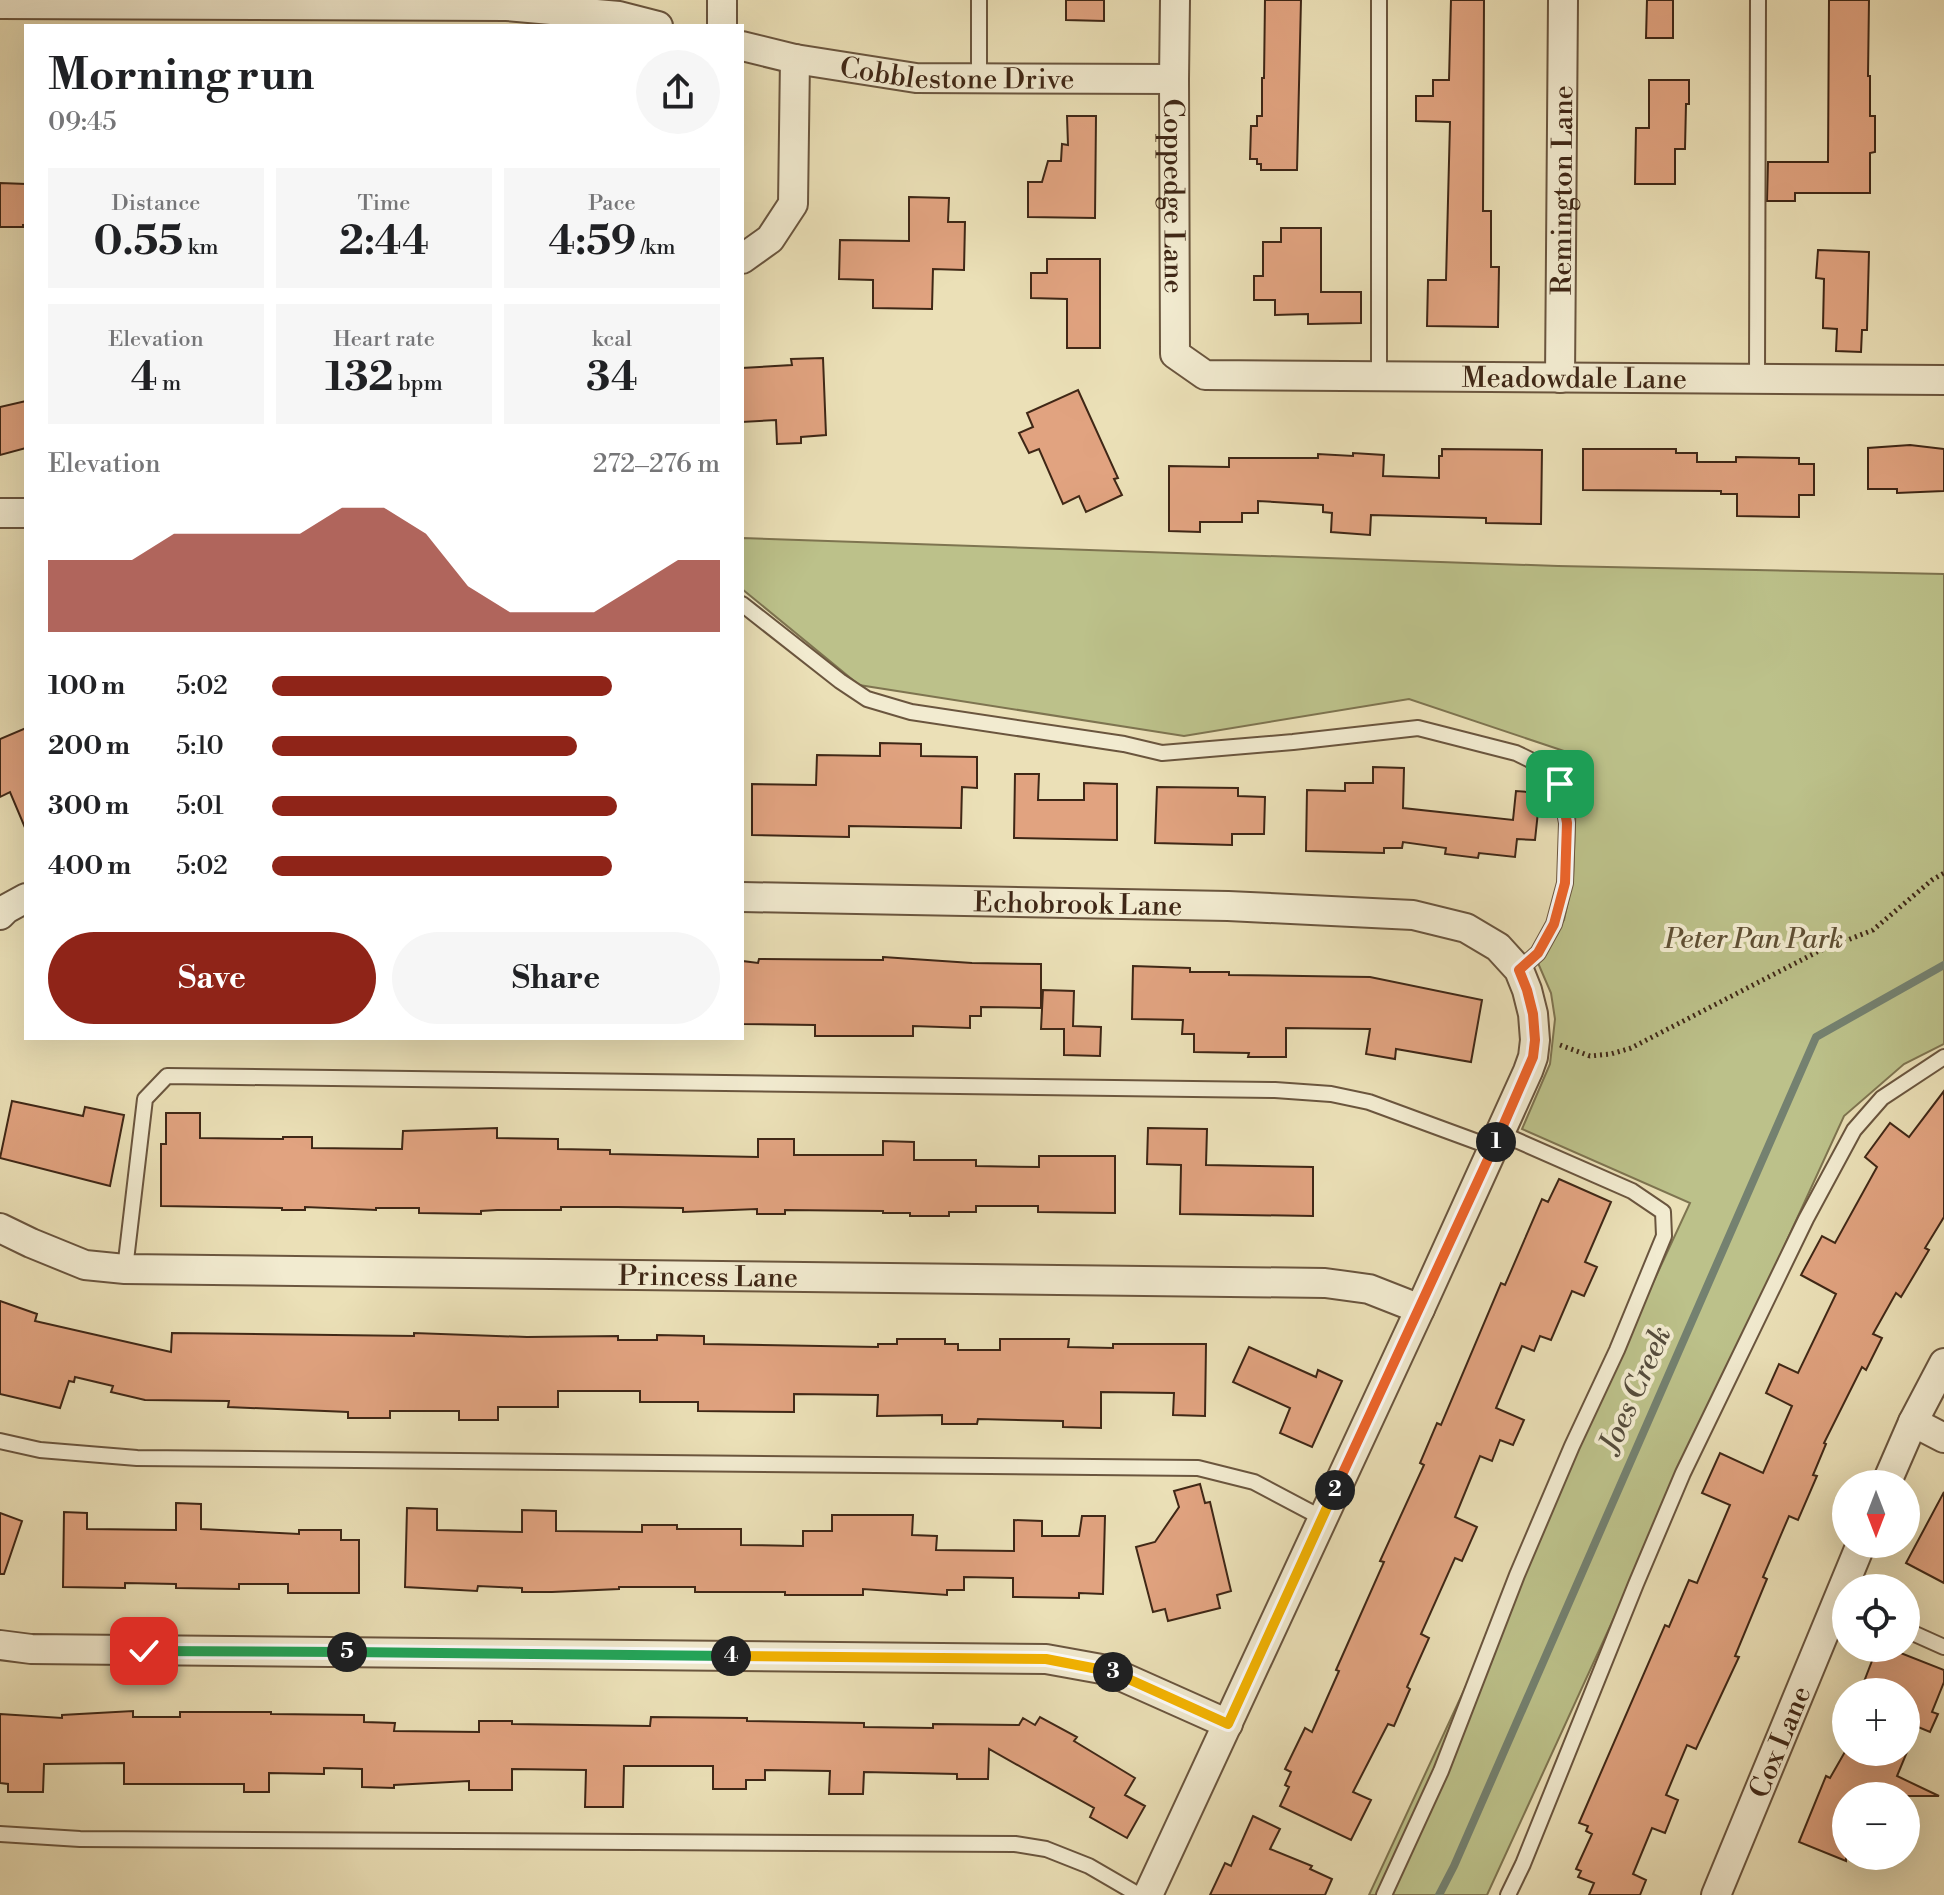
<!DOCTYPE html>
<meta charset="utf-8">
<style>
body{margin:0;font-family:"Libre Bodoni",serif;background:#f6f6f6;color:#202124;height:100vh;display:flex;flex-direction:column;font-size:30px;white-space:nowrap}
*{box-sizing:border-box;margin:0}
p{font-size:26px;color:#757577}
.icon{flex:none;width:44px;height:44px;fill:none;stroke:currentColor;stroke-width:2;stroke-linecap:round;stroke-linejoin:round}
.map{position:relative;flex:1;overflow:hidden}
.panel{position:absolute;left:24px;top:24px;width:720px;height:1016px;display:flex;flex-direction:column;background:#fff;border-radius:0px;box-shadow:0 8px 32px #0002}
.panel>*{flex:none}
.needle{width:52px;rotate:180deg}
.buttons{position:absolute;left:1832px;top:1470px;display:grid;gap:16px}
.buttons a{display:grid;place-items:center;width:88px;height:88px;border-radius:50%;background:#fff;box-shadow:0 8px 32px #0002;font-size:40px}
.pin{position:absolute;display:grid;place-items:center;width:68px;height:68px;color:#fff;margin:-34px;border-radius:16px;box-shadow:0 4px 12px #0006}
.km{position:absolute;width:40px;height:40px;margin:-20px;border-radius:50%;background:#222;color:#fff;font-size:22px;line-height:40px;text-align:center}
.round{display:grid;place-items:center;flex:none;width:84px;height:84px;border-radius:42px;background:#f6f6f6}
.overview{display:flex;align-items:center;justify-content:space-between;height:136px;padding:0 24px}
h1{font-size:44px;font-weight:800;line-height:60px}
.figures{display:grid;grid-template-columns:repeat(3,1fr);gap:12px;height:136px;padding:8px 24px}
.figures div{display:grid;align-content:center;border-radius:0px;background:#f6f6f6;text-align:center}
.figures b{font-size:40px;font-weight:800}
.figures small{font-size:22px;font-weight:400}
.figures p{font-size:22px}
.chart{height:224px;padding:16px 24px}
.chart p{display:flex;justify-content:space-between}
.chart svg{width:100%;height:144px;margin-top:8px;fill:#8f2418;opacity:.7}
.primary-button{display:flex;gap:16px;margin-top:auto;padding:16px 24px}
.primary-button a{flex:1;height:92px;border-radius:48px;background:#8f2418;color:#fff;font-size:32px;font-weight:800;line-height:92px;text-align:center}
.primary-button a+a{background:#f6f6f6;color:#202124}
ul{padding:0 24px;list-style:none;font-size:26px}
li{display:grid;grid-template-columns:128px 96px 1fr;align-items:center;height:60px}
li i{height:20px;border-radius:10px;background:#8f2418}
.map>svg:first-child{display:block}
.green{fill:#bcc18a;stroke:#7e7450;stroke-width:2}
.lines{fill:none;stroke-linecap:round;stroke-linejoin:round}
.stream{stroke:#748170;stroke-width:8}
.building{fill:#e1a380;stroke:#3f2716;stroke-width:2}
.service-casing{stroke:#6a553e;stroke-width:18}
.minor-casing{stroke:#6a553e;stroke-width:32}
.path{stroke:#3f2716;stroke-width:5;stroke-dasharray:2 4;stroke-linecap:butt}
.service{stroke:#f2ebd0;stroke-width:14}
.minor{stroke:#f2ebd0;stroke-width:28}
.split-1-casing{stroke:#fff;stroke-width:16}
.split-2-casing{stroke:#fff;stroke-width:16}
.split-3-casing{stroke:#fff;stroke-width:16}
.split-4-casing{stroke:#fff;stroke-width:16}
.split-5-casing{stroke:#fff;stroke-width:16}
.split-6-casing{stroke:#fff;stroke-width:16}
.split-1{stroke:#f0652b;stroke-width:10}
.split-2{stroke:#f0652b;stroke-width:10}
.split-3{stroke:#f5b400;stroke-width:10}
.split-4{stroke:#f5b400;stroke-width:10}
.split-5{stroke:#22a559;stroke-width:10}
.split-6{stroke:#22a559;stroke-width:10}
.labels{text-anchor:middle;stroke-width:8;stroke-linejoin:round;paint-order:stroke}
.street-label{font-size:28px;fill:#3f2716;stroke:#f2ebd0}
.park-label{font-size:28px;font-style:italic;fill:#5e4e33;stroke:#f2ebd0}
.water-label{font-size:30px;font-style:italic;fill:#554c3c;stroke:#f2ebd0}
</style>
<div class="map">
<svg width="1944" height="1895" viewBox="0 0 1944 1895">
<rect width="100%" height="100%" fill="#ebe0b7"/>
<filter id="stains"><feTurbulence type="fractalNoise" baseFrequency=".0025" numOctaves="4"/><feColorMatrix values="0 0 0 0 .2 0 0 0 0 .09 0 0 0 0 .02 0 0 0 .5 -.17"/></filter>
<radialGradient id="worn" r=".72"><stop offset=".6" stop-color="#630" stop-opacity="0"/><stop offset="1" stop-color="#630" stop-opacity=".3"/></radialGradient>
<polygon class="green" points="742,538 1558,566 1944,574 1944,1044 1904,1064 1844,1116 1487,1895 1369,1895 1690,1203 1522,1129 1550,1064 1555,1019 1551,993 1538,963 1564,920 1573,878 1576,798 1570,753 1409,699 1184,736 859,685 742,589"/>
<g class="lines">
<polyline class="stream" points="1439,1895 1454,1866 1816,1037 1944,965"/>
</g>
<g class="building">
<polygon points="1066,0 1104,0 1104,21 1066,20"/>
<polygon points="1265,0 1301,0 1297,170 1261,170 1261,164 1257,164 1257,159 1250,159 1251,126 1257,126 1257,116 1262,116 1262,78 1264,78"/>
<polygon points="1451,0 1484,0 1483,211 1491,211 1491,267 1499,267 1498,327 1427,326 1428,280 1446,280 1450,122 1416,121 1416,96 1433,96 1433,80 1449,80"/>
<polygon points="1647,0 1673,0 1673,38 1646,38"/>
<polygon points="1829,0 1869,0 1868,76 1870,76 1870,116 1875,116 1875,152 1870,153 1870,193 1795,193 1795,201 1767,201 1768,162 1828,162"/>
<polygon points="1649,80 1689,80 1689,104 1686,104 1685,149 1675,149 1675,184 1635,184 1636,128 1649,128"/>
<polygon points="1067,116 1096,116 1095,218 1028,217 1028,182 1042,182 1048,161 1061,161 1062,144 1068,145"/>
<polygon points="0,183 26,184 26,225 23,225 23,227 0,227"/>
<polygon points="909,197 949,198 948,222 965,222 964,270 933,269 932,309 873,308 873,280 839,279 840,240 909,241"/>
<polygon points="1281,228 1321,228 1321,292 1361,292 1361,323 1308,324 1308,314 1275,315 1275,300 1254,300 1254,276 1263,276 1263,242 1281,242"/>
<polygon points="1818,250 1869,252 1867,330 1862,330 1861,352 1836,351 1837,329 1823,328 1824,279 1816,278"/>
<polygon points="1047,259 1100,259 1100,348 1067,348 1067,299 1031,298 1031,273 1047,273"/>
<polygon points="823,358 826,435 801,437 801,443 777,444 776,420 742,422 742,368 792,365 791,359"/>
<polygon points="1078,390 1118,478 1114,479 1122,495 1086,512 1079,496 1063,504 1039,449 1029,453 1019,433 1033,427 1027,413"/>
<polygon points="26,401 26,448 0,455 0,407"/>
<polygon points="1910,445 1944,449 1944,491 1897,493 1897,489 1868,489 1868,448"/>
<polygon points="1442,449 1542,450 1541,524 1486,523 1486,518 1371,515 1370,535 1331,532 1332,513 1323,512 1323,505 1258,501 1258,513 1242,513 1242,522 1200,522 1200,532 1169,531 1169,466 1229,467 1229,458 1318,458 1318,454 1353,456 1353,453 1384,455 1383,476 1439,478 1439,456 1442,456"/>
<polygon points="1583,449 1676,449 1676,453 1697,453 1697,462 1736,462 1736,457 1799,458 1799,464 1814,464 1814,495 1799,495 1799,517 1737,516 1737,494 1721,494 1721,491 1583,490"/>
<polygon points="26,728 26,830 10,792 0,797 0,739"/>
<polygon points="880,743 921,744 921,756 977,757 977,788 962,787 961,828 849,826 849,837 752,835 752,784 816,785 817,755 880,756"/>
<polygon points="1373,767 1404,768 1403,808 1513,820 1516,791 1540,793 1535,840 1517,839 1515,857 1479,853 1478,858 1445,854 1446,848 1403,842 1402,848 1384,848 1384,853 1306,851 1307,790 1345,791 1345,783 1373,783"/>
<polygon points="1015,774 1039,774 1038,800 1084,800 1084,783 1117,784 1117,840 1014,838"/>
<polygon points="1157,787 1238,788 1238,796 1265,797 1264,834 1232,834 1232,845 1155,843"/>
<polygon points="883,957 972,963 1041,964 1041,1008 981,1007 981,1016 970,1016 970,1028 913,1026 913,1036 815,1036 815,1025 742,1024 742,961 758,963 759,959 883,960"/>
<polygon points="1133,966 1190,968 1190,972 1229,972 1229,975 1370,977 1482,1000 1471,1062 1396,1049 1395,1059 1366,1054 1370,1029 1286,1028 1286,1057 1248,1057 1249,1053 1194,1052 1194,1034 1182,1034 1183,1020 1132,1019"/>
<polygon points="1043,990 1074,991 1073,1026 1101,1027 1100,1056 1064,1055 1064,1029 1041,1029"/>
<polygon points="1944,1091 1944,1217 1925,1248 1929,1250 1901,1297 1896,1293 1873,1334 1882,1338 1866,1370 1862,1367 1824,1443 1826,1444 1813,1475 1817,1476 1798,1520 1789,1516 1763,1577 1767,1579 1735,1656 1739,1657 1731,1674 1696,1749 1687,1745 1666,1795 1678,1800 1665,1833 1652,1828 1633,1874 1646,1880 1640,1895 1589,1895 1594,1883 1578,1877 1581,1871 1576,1869 1592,1834 1586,1831 1588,1826 1579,1823 1665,1625 1669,1627 1689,1580 1697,1583 1730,1505 1702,1493 1720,1453 1763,1473 1792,1406 1766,1393 1779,1364 1798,1373 1836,1294 1801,1275 1822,1236 1835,1243 1877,1167 1865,1157 1890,1123 1909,1137"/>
<polygon points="12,1101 83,1116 85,1107 124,1115 110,1186 0,1158"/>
<polygon points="166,1113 200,1113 200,1138 283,1139 283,1137 312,1137 312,1148 402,1149 403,1131 497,1128 497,1138 558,1139 558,1149 610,1150 610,1154 758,1157 758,1139 794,1139 794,1155 883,1155 883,1141 914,1142 914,1160 976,1160 976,1166 1039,1167 1039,1156 1115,1156 1115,1213 1038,1212 1038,1206 976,1206 976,1212 949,1212 949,1216 910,1216 910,1213 883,1213 883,1211 785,1210 785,1214 757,1214 757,1209 683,1212 683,1208 617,1207 561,1207 561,1210 497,1210 481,1211 481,1214 419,1213 419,1208 376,1208 376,1210 305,1207 305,1210 282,1210 282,1208 161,1206 161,1144 166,1144"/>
<polygon points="1148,1128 1207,1129 1206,1165 1313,1167 1313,1216 1180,1214 1181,1165 1147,1164"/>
<polygon points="1559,1179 1611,1202 1585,1262 1597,1267 1584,1296 1572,1291 1551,1340 1540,1336 1534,1351 1522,1346 1496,1408 1524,1420 1513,1445 1500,1440 1492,1461 1480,1456 1455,1517 1477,1527 1462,1561 1455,1558 1421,1634 1429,1638 1407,1687 1410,1689 1394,1726 1388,1724 1353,1792 1371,1800 1351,1840 1280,1806 1289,1787 1285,1785 1291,1772 1285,1769 1305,1728 1312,1732 1339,1671 1336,1670 1384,1562 1380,1561 1424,1465 1420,1463 1437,1423 1441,1425 1501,1283 1505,1285 1542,1199 1548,1202"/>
<polygon points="0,1301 37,1314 35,1321 171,1352 172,1333 414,1336 414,1333 527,1337 618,1336 618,1340 657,1340 657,1335 704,1336 704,1344 878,1347 878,1344 897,1344 897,1339 945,1339 945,1344 958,1344 958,1350 1000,1350 1000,1339 1069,1339 1068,1347 1113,1348 1113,1344 1206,1344 1205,1416 1173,1415 1174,1393 1101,1392 1101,1428 1063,1427 1063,1421 978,1419 977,1424 942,1424 942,1415 877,1416 878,1395 794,1394 794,1412 698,1411 698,1402 640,1402 640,1391 558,1391 558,1407 498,1407 498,1420 459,1420 459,1411 390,1411 390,1418 348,1418 348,1412 228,1407 229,1401 145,1400 111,1392 113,1386 75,1377 74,1382 69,1381 60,1408 0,1394"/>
<polygon points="1249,1347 1316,1377 1318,1370 1342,1381 1312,1447 1280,1433 1290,1408 1233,1382"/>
<polygon points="1200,1484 1205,1503 1210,1502 1231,1591 1217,1595 1220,1608 1168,1621 1165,1609 1153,1612 1136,1547 1155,1542 1179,1507 1174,1491"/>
<polygon points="1944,1492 1944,1583 1906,1563"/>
<polygon points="176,1503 201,1504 201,1529 299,1534 299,1530 341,1530 341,1540 359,1540 359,1593 288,1593 288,1584 239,1584 239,1589 176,1588 176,1584 125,1583 125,1588 63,1587 64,1512 87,1513 87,1529 176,1530"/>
<polygon points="407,1508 437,1509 437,1530 522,1532 522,1510 556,1511 556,1531 642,1532 642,1525 677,1525 677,1529 741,1529 741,1545 803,1546 803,1531 832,1531 832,1515 913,1515 912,1535 937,1536 936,1550 1014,1551 1014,1520 1042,1521 1042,1536 1079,1536 1082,1516 1105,1516 1103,1594 1079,1593 1079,1598 1013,1597 1013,1578 964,1577 964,1590 947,1590 947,1595 863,1589 863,1595 785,1595 785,1592 695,1592 695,1587 619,1587 619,1589 552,1592 522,1592 522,1588 478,1586 477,1591 405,1587"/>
<polygon points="0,1513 22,1521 4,1574 0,1574"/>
<polygon points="1877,1648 1888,1648 1944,1670 1944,1682 1932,1712 1938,1714 1930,1732 1906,1722 1906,1692 1860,1692"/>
<polygon points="133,1711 133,1717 180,1717 180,1712 271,1712 271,1714 364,1715 364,1722 395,1723 394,1731 479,1732 479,1721 512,1721 512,1724 650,1726 651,1717 747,1718 747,1721 864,1723 864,1727 933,1728 933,1724 1019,1725 1023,1718 1035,1725 1040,1717 1077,1737 1074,1741 1135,1778 1125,1795 1145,1806 1127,1838 1090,1817 1094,1808 989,1749 988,1779 957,1779 957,1774 864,1772 863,1794 829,1794 830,1771 765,1770 765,1780 746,1780 746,1789 713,1789 713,1766 624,1766 623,1807 585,1807 586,1770 512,1769 512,1790 469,1790 469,1781 394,1785 394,1788 362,1787 362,1769 324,1768 324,1774 269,1773 269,1792 244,1792 244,1784 124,1784 124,1763 44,1764 43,1792 8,1792 8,1784 0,1783 0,1714 62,1718 62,1715"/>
<polygon points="1846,1750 1846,1752 1907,1752 1897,1776 1939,1796 1846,1796 1846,1861 1799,1842 1826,1776 1830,1778"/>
<polygon points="1253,1816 1280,1829 1270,1849 1312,1866 1310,1869 1332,1879 1325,1895 1210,1895 1225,1863 1231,1866"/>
</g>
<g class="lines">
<defs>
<g id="service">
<polyline points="1379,0 1379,377"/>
<polyline points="979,79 979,0"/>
<polyline points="1757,378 1758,0"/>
<polyline points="742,604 840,681 867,699 911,712 1124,744 1162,753 1293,742 1418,728 1516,753 1549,769 1560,784 1567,823 1565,883 1554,924 1538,953 1519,970"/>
<polyline points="125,1269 145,1099 167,1076 1275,1090 1331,1094 1369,1102 1494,1148"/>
<polyline points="0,1441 40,1450 137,1458 1198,1468 1254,1482 1322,1518"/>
<polyline points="1906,1630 1944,1647"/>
<polyline points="0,1834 80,1839 1015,1844 1046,1849 1089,1866 1139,1895"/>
<polyline points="1384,1895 1441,1771 1517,1575 1572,1446 1617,1350 1664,1236 1663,1212 1632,1191 1500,1133"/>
<polyline points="1508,1895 1523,1864 1636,1584 1683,1473 1806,1219 1854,1130 1882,1098 1944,1057"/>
</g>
<g id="minor">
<polyline points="722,0 722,26"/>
<path id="s1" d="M1175,0L1174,79L1175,354L1205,375L1944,380"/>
<polyline points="0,4 507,6 619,16 658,26"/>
<path id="s2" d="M742,46L795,59L916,78L1174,79"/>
<polyline points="742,259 770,239 793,204 795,59"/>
<path id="s3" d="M1560,378L1563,0"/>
<polyline points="0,513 26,513"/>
<path id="s4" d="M742,897L1228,906L1413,915L1466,928L1498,947L1519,970L1527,990L1533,1014L1535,1040L1533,1057L1528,1071L1420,1309L1148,1895"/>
<polyline points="0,915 6,909 26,898"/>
<path id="s5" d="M0,1228L31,1243L85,1265L125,1269L1325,1283L1369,1289L1420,1309"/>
<polyline points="1913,1422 1944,1438"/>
<polyline points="1886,1484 1913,1422 1944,1363"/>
<polyline points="0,1645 31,1649 1046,1659 1107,1670 1228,1724"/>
<path id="s6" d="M1716,1895L1861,1544"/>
</g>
</defs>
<use href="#service" class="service-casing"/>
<use href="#minor" class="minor-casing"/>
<polyline class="path" points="1560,1045 1590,1056 1611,1054 1631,1048 1817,952 1873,930 1932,880 1944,873"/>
<use href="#service" class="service"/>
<use href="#minor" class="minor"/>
</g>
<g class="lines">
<defs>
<polyline id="split-1" points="1496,1142 1533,1057 1535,1040 1533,1014 1527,990 1519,970 1538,953 1554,924 1565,883 1567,823 1560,784"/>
<polyline id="split-2" points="1335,1490 1496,1142"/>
<polyline id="split-3" points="1113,1672 1228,1724 1335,1490"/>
<polyline id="split-4" points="731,1656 1046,1659 1113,1672"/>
<polyline id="split-5" points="347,1652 731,1656"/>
<polyline id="split-6" points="144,1651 347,1652"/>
</defs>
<use href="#split-1" class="split-1-casing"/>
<use href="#split-2" class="split-2-casing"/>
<use href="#split-3" class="split-3-casing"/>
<use href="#split-4" class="split-4-casing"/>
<use href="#split-5" class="split-5-casing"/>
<use href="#split-6" class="split-6-casing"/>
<use href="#split-1" class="split-1"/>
<use href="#split-2" class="split-2"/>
<use href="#split-3" class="split-3"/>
<use href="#split-4" class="split-4"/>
<use href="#split-5" class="split-5"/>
<use href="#split-6" class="split-6"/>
</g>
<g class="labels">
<g class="street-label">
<text dy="10" stroke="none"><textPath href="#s2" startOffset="218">Cobblestone Drive</textPath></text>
<text dy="10" stroke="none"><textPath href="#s3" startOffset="188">Remington Lane</textPath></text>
<text dy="10" stroke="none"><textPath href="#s1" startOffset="196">Coppedge Lane</textPath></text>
<text dy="10" stroke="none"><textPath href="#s1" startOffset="760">Meadowdale Lane</textPath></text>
<text dy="10" stroke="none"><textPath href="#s4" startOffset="336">Echobrook Lane</textPath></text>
<text dy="10" stroke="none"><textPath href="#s5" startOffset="716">Princess Lane</textPath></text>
<text dy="10" stroke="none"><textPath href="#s6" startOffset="166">Cox Lane</textPath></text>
</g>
<g class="park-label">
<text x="1754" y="948">Peter Pan Park</text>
</g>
<g class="water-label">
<text transform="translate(1635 1389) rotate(-66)" y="10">Joes Creek</text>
</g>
</g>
<rect width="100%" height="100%" filter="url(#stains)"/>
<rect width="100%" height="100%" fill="url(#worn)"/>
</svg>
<div class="buttons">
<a><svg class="needle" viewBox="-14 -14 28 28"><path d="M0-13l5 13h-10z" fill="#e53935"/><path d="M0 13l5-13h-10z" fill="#757577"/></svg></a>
<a><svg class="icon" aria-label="locate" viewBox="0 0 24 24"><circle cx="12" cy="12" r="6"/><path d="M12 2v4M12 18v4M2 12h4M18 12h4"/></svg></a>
<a>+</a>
<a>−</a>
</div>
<div class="pin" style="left:1560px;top:784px;background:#1e9e55"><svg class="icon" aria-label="arrive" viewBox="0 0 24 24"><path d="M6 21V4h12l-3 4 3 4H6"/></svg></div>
<div class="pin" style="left:144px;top:1651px;background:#d93025"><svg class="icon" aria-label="check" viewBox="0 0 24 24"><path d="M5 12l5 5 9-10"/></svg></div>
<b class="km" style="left:1496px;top:1142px">1</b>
<b class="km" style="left:1335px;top:1490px">2</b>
<b class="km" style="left:1113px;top:1672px">3</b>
<b class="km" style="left:731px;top:1656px">4</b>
<b class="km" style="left:347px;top:1652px">5</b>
<section class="panel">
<div class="overview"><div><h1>Morning run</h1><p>09:45</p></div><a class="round"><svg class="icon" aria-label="share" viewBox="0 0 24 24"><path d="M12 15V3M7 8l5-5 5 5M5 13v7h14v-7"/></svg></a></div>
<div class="figures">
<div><p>Distance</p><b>0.55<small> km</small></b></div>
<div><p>Time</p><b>2:44</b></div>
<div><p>Pace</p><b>4:59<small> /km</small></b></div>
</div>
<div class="figures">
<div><p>Elevation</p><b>4<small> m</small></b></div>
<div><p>Heart rate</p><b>132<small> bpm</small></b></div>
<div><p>kcal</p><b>34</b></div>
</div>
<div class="chart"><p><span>Elevation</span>272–276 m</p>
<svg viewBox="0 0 160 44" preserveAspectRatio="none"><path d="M0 44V22L10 22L20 22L30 14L40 14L50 14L60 14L70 6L80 6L90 14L100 30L110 38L120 38L130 38L140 30L150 22L160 22V44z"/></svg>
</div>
<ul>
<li><b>100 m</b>5:02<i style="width:76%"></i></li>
<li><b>200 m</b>5:10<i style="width:68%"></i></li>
<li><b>300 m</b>5:01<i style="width:77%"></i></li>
<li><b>400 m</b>5:02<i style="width:76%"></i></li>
</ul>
<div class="primary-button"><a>Save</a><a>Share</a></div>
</section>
</div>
